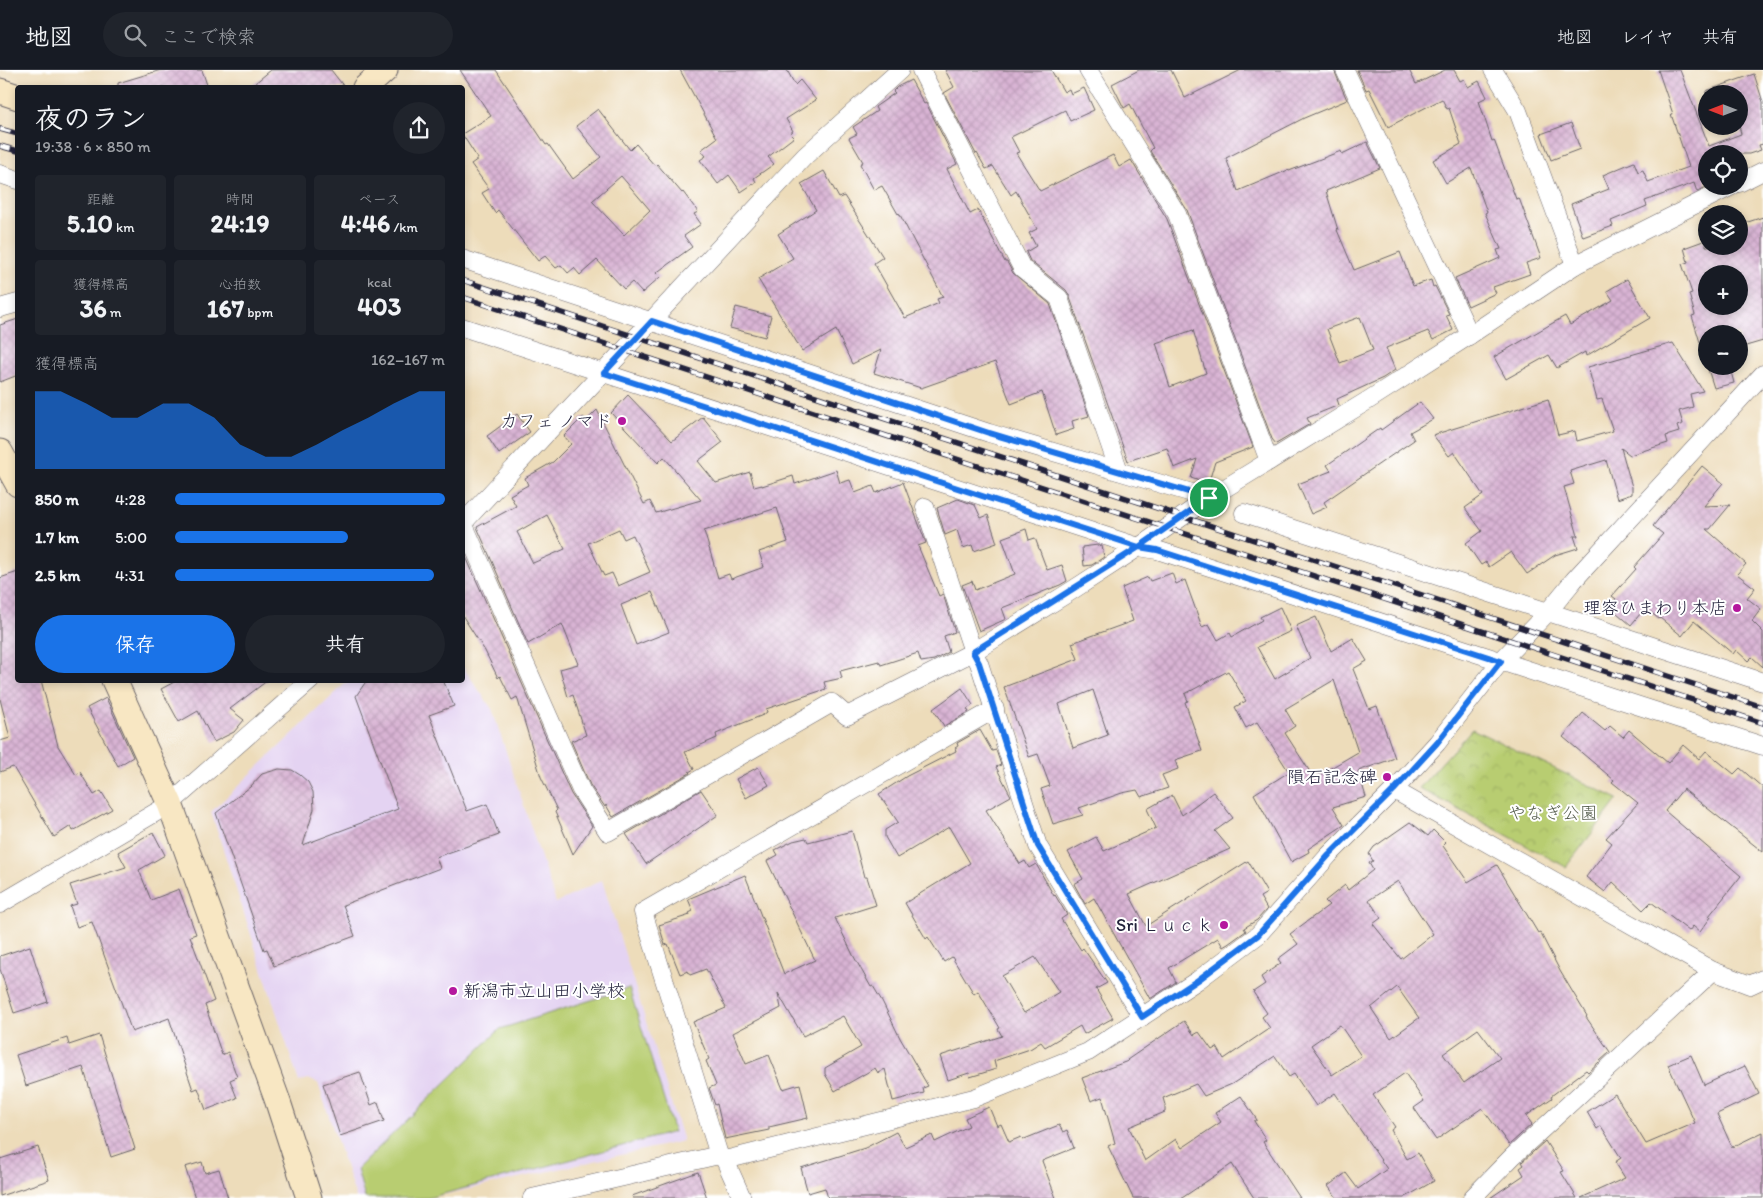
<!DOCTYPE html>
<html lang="ja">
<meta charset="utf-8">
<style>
body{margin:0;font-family:Itim,"Klee One",sans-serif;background:#20242c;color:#f1f3f6;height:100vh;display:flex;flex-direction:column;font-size:19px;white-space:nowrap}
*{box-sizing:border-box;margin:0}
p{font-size:16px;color:#9ea1a6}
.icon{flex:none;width:28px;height:28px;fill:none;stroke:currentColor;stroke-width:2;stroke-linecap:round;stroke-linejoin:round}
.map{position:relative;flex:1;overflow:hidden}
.sheet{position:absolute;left:15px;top:15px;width:450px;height:598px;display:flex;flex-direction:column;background:#171b24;border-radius:5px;box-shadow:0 2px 8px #0003}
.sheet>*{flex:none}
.needle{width:32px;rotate:270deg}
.buttons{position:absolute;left:1698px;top:15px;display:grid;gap:10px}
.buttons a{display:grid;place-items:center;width:50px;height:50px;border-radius:50%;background:#171b24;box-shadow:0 2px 8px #0003;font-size:25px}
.pin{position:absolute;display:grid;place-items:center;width:42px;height:42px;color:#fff;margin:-21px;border:2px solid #fff;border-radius:50%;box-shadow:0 1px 5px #0007}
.round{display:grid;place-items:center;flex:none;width:52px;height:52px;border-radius:26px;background:#20242c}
.headline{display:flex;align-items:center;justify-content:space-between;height:85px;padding:0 20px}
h1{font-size:28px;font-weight:800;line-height:38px}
.metrics{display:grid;grid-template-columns:repeat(3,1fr);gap:8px;height:85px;padding:5px 20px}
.metrics div{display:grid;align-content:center;border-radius:5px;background:#20242c;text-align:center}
.metrics b{font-size:25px;font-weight:800}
.metrics small{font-size:14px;font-weight:400}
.metrics p{font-size:14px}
.chart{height:140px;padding:10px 20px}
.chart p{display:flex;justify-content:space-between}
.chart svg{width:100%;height:90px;margin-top:5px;fill:#1a73e8;opacity:.7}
.cta{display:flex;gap:10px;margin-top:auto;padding:10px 20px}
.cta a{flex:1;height:58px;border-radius:30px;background:#1a73e8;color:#fff;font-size:20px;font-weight:800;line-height:58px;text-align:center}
.cta a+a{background:#20242c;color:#f1f3f6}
ul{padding:0 20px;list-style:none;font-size:16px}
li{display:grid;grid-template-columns:80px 60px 1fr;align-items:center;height:38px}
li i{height:12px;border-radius:6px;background:#1a73e8}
header{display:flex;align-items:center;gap:30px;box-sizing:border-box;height:70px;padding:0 25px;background:#171b24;border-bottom:1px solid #363941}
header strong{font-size:24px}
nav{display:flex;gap:28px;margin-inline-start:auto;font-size:18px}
.search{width:350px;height:45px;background:#20242c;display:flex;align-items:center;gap:12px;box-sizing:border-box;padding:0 18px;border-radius:28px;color:#9ea1a6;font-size:19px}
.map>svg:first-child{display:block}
.built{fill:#e4d3f2}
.park{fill:url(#park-crowns);stroke:#6d7856}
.pitch{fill:#b8cd71;stroke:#6d7856}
.building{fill:url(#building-cross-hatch);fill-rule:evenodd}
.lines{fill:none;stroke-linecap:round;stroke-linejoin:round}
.street-casing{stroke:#696367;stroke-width:19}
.secondary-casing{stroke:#696367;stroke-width:27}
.street{stroke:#fff;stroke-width:18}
.secondary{stroke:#f8e7c3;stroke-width:25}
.rail-casing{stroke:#22223b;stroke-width:5.5}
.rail{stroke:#fff;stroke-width:4;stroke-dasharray:11;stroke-linecap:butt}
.route-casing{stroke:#fff;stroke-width:10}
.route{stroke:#1a73e8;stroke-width:6}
.poi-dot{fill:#b5179e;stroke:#fff;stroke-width:2}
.labels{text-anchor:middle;stroke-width:4;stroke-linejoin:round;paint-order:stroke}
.poi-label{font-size:18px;fill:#22223b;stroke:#fff;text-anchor:end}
.park-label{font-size:18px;fill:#565e4e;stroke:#fff}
</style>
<header>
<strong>地図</strong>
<div class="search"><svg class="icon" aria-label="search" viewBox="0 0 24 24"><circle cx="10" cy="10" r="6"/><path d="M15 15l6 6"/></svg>ここで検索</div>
<nav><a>地図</a><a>レイヤ</a><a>共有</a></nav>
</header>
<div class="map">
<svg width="1763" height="1128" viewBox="0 0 1763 1128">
<defs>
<pattern id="park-crowns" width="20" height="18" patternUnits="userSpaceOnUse" patternTransform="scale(1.25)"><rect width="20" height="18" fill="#b8cd71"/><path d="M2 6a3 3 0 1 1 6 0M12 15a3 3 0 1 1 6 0" fill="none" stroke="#9eb063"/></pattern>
<pattern id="building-cross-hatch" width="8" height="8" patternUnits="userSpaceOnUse" patternTransform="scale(1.25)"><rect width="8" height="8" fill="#d9b4d4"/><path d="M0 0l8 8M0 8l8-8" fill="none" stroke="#ba9ab7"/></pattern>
</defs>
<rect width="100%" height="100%" fill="#fff"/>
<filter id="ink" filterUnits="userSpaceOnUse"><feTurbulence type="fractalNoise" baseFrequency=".02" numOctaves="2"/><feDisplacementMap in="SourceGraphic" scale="10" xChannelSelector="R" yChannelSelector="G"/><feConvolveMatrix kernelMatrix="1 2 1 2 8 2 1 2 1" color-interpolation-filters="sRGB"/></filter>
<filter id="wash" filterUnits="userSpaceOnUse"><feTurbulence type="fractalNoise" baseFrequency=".0096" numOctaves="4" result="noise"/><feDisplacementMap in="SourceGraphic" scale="20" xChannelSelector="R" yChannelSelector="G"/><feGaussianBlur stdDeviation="1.12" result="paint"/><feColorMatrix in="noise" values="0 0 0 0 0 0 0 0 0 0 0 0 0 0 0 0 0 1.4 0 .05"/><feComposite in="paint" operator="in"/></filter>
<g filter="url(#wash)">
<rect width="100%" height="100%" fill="#eddcba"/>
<polygon class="built" points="463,597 492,639 556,833 602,810 683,1071 429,1128 356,1128 318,1013 308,1009 299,1012 211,742 349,610 462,610"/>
<polygon class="park" points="1472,659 1618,729 1566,797 1419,718"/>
<polygon class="pitch" points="629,918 674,1062 428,1128 365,1128 357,1099 500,959"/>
<g id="blocks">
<g class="building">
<polygon points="161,0 202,0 208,18 118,18 118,13"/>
<polygon points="271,0 331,0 345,18 249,18"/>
<path d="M460,0H496L546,75L548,74L573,109L601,87L576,56L598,39L630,80L636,74L655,96L657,94L682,123L683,122L698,142L694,144L701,154L684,166L692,177L656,203L660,207L642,223L632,212L624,219L597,190L580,205L574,198L568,203L561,195L556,198L545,186L538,191L498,140L495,143L482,123L489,119L471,94L478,89L462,64L491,46ZM621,106L650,140L624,165L592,131Z"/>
<polygon points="680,0 787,0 795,15 800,10 816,30 786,49 793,61 790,63 794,67 768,87 774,94 754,108 756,112 741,122 729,105 718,114 700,90 706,86 701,80 717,68"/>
<path d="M945,0H1051L1064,22L1069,19L1071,24L1084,18L1094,40L1070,51L1065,40L1011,67L1019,82L1016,83L1040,121L1113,85L1119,97L1131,90L1167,149L1253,377L1215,392L1208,414L1191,408L1197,389L1174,398L1167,378L1128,391L1069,225L1066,220L1030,191L1026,182L1036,176L1029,163L1037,159L1016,121L1011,125L993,96L986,99L977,83L976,84L944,23L954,17ZM1193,260L1206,303L1170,317L1156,273Z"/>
<path d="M1139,0H1171L1185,28L1241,0H1334L1347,30L1304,48L1226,88L1238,121L1288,100L1289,101L1341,81L1342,84L1367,72L1380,98L1326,121L1338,160H1337L1354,200L1400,182L1413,216L1431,210L1433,217L1435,216L1449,244L1446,245L1453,260L1433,270L1428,261L1386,278L1395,300L1383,308L1337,329L1339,335L1307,348L1310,354L1276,374L1272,369L1187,140L1150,81L1153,78L1130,34L1124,38L1112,14ZM1360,247L1373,280L1340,293L1327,259Z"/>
<polygon points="1357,0 1409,0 1416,14 1445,0 1454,0 1460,11 1464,9 1468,17 1479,11 1487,27 1479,31 1492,71 1494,70 1516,129 1519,128 1541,188 1526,193 1530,204 1493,217 1496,223 1468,236 1455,208 1500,188 1497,180 1501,179 1485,143 1487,142 1471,98 1446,113 1433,90 1461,74 1449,38 1447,39 1442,29 1388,57 1369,19 1366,20"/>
<polygon points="1658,0 1680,0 1709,76 1741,64 1739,55 1739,24 1706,24 1706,21 1754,4 1763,32 1763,74 1759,75 1761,80 1749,84 1706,84 1706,117 1697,122 1694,113 1645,131 1647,136 1611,151 1613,156 1583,167 1571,134 1609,119 1603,105 1634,92 1638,102 1643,100 1648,112 1689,97 1671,44 1673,44"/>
<polygon points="911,10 924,34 926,33 957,94 947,99 970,144 978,140 1005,192 1007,192 1013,203 1050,234 1089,346 1072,351 1074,359 1056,365 1042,322 1011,334 995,292 921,318 874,303 881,280 852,294 836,260 802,281 758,209 793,188 778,164 816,140 801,114 824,101 839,128 844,126 883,187 874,193 905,248 939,233 937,229 943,227 899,143 898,144 882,116 874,120 860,94 863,92 849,68 857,64 853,57 877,41 875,37 895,23 893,21 897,17"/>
<polygon points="1571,53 1580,79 1551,90 1541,64"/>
<path d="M1763,147V271L1739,278V264H1706V292L1692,246L1695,245L1689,224L1692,223L1682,194L1688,192L1684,178L1706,170V176H1739V155ZM1706,204H1739V236H1706Z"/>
<polygon points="1627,209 1650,248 1586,286 1585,282 1557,298 1549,285 1506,309 1494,287 1565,246 1570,255 1613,230 1607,221"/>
<polygon points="736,237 771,246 765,267 730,258"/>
<polygon points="18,249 18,305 0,312 0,255"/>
<polygon points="1673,273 1703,321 1690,324 1693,337 1679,341 1683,354 1677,356 1679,362 1666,366 1668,373 1630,385 1621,378 1632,417 1632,424 1617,429 1606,390 1570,401 1574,414 1564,417 1578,466 1574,466 1578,478 1555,485 1527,504 1511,482 1489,497 1486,492 1481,495 1466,473 1482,461 1465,438 1483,425 1454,382 1449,386 1433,365 1548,329 1558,365 1575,361 1577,371 1613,361 1602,329 1597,330 1588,297"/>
<polygon points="1707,296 1739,296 1730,298 1734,313 1714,318"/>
<path d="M628,325L672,371L703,347L723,372L698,391L716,413L750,402L754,417L762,415V416L793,406L795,414L836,400L840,413L850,410L855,423L873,416L876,423L903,412L926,473L918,476L939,526L943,524L955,562L944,566L949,582L934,590L921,592L918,583L881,595L879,591L840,601L842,608L824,612L826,619L766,639L767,642L763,645L716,664L717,668L685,682L694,699L689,702L690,703L613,747L606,735L605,737L590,715L571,671L586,665L573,625L568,627L560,599L578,594L562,554L528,574L477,457L516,436L510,425L528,415L525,408L553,392L571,374L564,366L583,347L587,350L597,340L644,434L650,431L656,443L701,430L664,387L658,393L611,343ZM777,438L788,472L759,482L764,497L731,509L729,504L718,508L704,461ZM547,445L565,479L533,493L517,462ZM619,459L624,469L633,465L650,502L618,516L612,503L604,506L588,473ZM652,522L669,562L636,575L621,535Z"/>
<polygon points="1420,332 1433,349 1410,362 1414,370 1324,432 1327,437 1311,444 1298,414 1331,401 1327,395 1380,358 1381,360"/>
<polygon points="517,344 530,362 499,384 487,366"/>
<polygon points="1702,396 1723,413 1704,436 1730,435 1710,459 1706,459 1746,494 1737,504 1755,518 1747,528 1761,539 1752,551 1763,562 1763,597 1752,587 1748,591 1736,580 1733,584 1694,551 1682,566 1660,548 1659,549 1645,538 1631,555 1610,537 1616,529 1612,526 1636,499 1634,497 1663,464 1653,456"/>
<polygon points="958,429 975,435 981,448 988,445 997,473 974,481 972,475 963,478 957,460 945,465 937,438"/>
<polygon points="1026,459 1029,470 1035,468 1047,500 1062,495 1067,511 1060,515 1002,538 1006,549 979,561 962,515 972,511 975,520 1015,504 1002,468"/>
<polygon points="1098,475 1102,476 1104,487 1092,495 1084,496 1082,477"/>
<polygon points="462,478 571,724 592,756 573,784 555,742 557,740 541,707 517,627 512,630 500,606 498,608 485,581 462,545"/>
<polygon points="18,502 18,610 41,610 58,676 76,705 80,702 94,725 101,721 112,739 73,761 71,756 54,767 13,697 0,702 0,671 10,668 0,629 0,508"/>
<path d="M1172,503L1176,514L1185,510L1202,557L1209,554L1218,570L1230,563L1232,567L1262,550L1260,547L1280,537L1291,561L1257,577L1275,609L1310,588L1296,556L1316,547L1331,581L1353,568L1367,591L1353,599L1369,639L1377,636L1395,688L1358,701L1366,727L1333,737L1344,755L1308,779L1309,782L1291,792L1254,724L1289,702L1257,652L1246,658L1235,637L1246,631L1228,601L1185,624L1188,631L1185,632L1202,681L1175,690L1178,699L1162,705L1168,718L1141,727L1137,720L1122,723L1079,738L1083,745L1053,754L1041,719L1050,716L1038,684L1029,687L1004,617L1078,589L1072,573L1133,551L1122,518L1148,507L1150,511ZM1334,610L1358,682L1314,708L1285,663L1295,656L1285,639ZM1093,620L1108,665L1073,678L1059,634Z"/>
<polygon points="178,610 268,610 230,639 244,650 234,662 214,672 198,641 179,652 161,619"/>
<polygon points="367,610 443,610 454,636 429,645 467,741 487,734 499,765 436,787 440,798 343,835 355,866 274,896 267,879 264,880 216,743 250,717 262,704 279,699 292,700 300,705 308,712 313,722 314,739 303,775 398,739 356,626"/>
<polygon points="962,618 973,635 967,639 969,642 944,656 933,639"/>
<polygon points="106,628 133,687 118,696 87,638"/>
<polygon points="1583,643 1605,661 1610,656 1623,667 1629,660 1668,693 1683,675 1699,689 1706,681 1734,704 1740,698 1763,718 1763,782 1683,719 1665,741 1741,806 1709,846 1711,847 1700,862 1693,856 1689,861 1651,832 1643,840 1613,812 1605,822 1586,807 1612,773 1606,768 1638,733 1612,712 1614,710 1563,667"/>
<path d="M980,660L992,681L996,680L1001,695L996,697L1011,726L986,740L1020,794L1025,791L1029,798L1036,794L1054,826L1055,825L1067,845L1061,849L1081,880L1083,878L1107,913L1096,919L1113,948L1084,964L1080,956L1045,977L1041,972L1030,979L994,991L996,999L970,1007L969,1003L948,1010L940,986L1002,966L998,959L1000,958L978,921L974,924L952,887L944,892L928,867L926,869L905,833L970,793L949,757L897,788L885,767V760L898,752L879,724L907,706L956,681L955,678L958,676L957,673ZM1035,887L1059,922L1024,943L1002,906Z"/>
<polygon points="758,697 769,715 746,728 736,709"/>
<polygon points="701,720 718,745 646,794 626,764"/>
<polygon points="1213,722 1233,748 1215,761 1230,779 1129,824 1146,856 1248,791 1267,823 1260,827 1267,839 1257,850 1244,858 1246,861 1228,874 1223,877 1218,868 1169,898 1176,912 1150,929 1094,828 1085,834 1074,814 1083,809 1068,782 1096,767 1104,781 1156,758 1147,739 1172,725 1182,745"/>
<path d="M1410,752L1428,766L1433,760L1446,773L1443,776L1468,812L1497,795L1538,863L1540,862L1560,901L1587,946L1586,947L1610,982L1588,1002L1586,1000L1551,1026L1552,1028L1526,1046L1532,1054L1509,1075L1482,1038L1436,1070L1414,1038L1424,1031L1405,1003L1373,1025L1395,1057L1391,1060L1407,1089L1418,1083L1434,1111L1404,1128H1337L1328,1116L1346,1103L1358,1119L1387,1099L1335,1023L1316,1036L1294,1004L1289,1007L1275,986L1232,1014L1204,1026L1196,1014L1163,1028L1165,1035V1042L1129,1057L1145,1091L1176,1069L1182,1078L1221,1052L1215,1043L1241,1026L1257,1050L1254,1051L1266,1070L1263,1072L1300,1128H1254L1232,1094L1182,1128H1133L1108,1076L1115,1073L1102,1027L1091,1031L1082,1008L1128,991L1127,990L1184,951L1194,965L1199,962L1212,980L1217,977L1224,989L1270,958L1262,947L1267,943L1253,922L1265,914L1261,907L1281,893L1278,889L1298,874L1290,864L1329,835L1325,831L1345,815L1348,820L1373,800L1369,793L1373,791L1369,784L1374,777ZM1398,811L1433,864L1401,889L1373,854L1381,848L1369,830ZM1397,917L1419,948L1391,968L1371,938ZM1340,955L1361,986L1332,1005L1311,975ZM1478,959L1500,988L1464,1013L1443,984Z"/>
<polygon points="852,761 864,807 867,807 876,835 835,848 853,885 871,917 873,916 882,931 900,968 928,1016 923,1018 924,1023 893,1031 885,999 878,1003 875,998 835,1021 825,1004 825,998 861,977 843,946 803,966 778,923 781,938 733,963 746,994 769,985 783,1019 800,1014 808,1048 769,1057 769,1060 725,1069 717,1034 715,1035 709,1018 716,1015 706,991 709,989 693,952 726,938 706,899 690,905 688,901 680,904 668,874 665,875 659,855 690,845 689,843 693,841 688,829 745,805 784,904 815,890 767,791 778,785 775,780 793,771 806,768 808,772"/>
<polygon points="153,762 165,785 139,800 151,830 179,819 196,864 190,866 214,931 205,935 222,985 228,982 237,1007 230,1010 237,1028 206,1040 198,1018 193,1020 169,948 132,962 92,852 77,857 70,836 77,834 70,815 126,797 118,782"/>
<polygon points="30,876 48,932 14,943 0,899 0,886"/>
<polygon points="99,965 135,1079 111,1087 83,997 26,1016 16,985 67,968 69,975"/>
<polygon points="1691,985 1704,1015 1745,996 1759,1024 1717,1044 1732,1077 1763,1062 1763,1128 1581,1128 1625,1108 1615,1092 1621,1088 1601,1056 1597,1059 1587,1042 1615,1024 1646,1074 1695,1053 1668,995"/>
<polygon points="360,1002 371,1035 378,1032 384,1051 340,1066 323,1014"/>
<polygon points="989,1037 997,1056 1001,1054 1009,1072 1021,1067 1022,1070 1059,1055 1063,1062 1067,1060 1074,1078 1042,1091 1056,1128 828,1128 825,1118 808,1123 801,1098 865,1078 896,1062 905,1077 932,1065 935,1072 969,1056 965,1048"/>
<polygon points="1545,1071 1564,1101 1561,1102 1577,1128 1490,1128 1524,1105 1520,1098 1524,1095 1522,1092"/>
<polygon points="38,1077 49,1110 0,1126 0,1089"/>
<polygon points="202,1092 205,1103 219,1099 228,1128 195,1128 185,1097"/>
<polygon points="698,1102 707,1128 633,1128 632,1126"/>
</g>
</g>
</g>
<g filter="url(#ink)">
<use href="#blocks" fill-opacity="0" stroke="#696367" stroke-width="1"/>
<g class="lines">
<defs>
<g id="street">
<polyline points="921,0 1022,198 1059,228 1119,401"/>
<polyline points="1088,0 1177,144 1269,391"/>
<polyline points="1345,0 1470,265"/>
<polyline points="1493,0 1518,41 1575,195"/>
<polyline points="0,104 18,110"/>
<polyline points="1739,113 1763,101"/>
<polyline points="462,189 989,363 1209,428"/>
<polyline points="0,238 18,233"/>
<polyline points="462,257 1139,477 1157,480 1763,676"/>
<polyline points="925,437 973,582 979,593 1038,776 1142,947"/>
<polyline points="1244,443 1763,612"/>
<polyline points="463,453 581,720 608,762 832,633 847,646 973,582 1068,523 1139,477 1209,428 1367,331 1470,265 1575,195 1732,116"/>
<polyline points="462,454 805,86 900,0"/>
<polyline points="1394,720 1713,901 1750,915 1763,909"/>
<polyline points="0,834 170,734 311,610"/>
<polyline points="725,1090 974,1028 1088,982 1198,910 1258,865 1329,785 1394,720 1437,673 1501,591 1547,543 1574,510 1763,304"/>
<polyline points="532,1128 719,1085"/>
<polyline points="742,1128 725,1090 719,1085 643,842 995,639"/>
<polyline points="1472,1128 1512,1087 1713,901"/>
</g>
<g id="secondary">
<polyline points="365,18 385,0"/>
<polyline points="0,21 18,27"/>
<polyline points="0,382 18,414"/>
<polyline points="114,610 170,734 277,1029 309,1128"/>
</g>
</defs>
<use href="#street" class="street-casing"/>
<use href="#secondary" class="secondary-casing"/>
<use href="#street" class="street"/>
<use href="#secondary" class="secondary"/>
<defs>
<g id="rail">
<polyline points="0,59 18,64"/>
<polyline points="0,76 18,81"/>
<polyline points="462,210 1763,637"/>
<polyline points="462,227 1763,653"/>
</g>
</defs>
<use href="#rail" class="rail-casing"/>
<use href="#rail" class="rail"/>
</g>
</g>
<g class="lines" filter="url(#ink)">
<defs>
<polyline id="route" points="1209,428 989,363 652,251 604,303 1139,477 973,582 979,593 1038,776 1142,947 1198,910 1258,865 1329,785 1394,720 1437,673 1501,591 1157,480 1139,477 1209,428"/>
</defs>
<use href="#route" class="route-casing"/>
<use href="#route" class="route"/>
</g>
<g class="poi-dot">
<circle cx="622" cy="351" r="5"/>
<circle cx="1737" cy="538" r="5"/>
<circle cx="1387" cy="707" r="5"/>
<circle cx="1224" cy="855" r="5"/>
<circle cx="453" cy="921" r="5"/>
</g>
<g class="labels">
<g class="poi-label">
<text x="612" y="357">カフェ ノマド</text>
<text x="1727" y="544">理容ひまわり本店</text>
<text x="1377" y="713">隕石記念碑</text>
<text x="1214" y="861">Sri Ｌｕｃｋ</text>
<text x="463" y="927" text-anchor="start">新潟市立山田小学校</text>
</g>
<g class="park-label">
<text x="1553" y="749">やなぎ公園</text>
</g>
</g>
</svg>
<div class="buttons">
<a><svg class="needle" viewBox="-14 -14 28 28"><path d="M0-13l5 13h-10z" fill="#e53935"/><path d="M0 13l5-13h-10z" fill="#9ea1a6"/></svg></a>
<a><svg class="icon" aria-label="locate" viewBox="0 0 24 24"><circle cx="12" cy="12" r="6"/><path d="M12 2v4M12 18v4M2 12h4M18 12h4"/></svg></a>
<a><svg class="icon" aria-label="layers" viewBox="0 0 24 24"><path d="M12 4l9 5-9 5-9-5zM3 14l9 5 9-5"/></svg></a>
<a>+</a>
<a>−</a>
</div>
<div class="pin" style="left:1209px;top:428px;background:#1e9e55"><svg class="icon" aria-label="arrive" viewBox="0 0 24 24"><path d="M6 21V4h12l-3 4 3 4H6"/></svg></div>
<section class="sheet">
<div class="headline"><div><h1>夜のラン</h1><p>19:38 · 6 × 850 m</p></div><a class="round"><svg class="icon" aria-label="share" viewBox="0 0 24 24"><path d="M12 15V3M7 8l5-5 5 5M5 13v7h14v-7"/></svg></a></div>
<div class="metrics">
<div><p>距離</p><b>5.10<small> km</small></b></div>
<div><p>時間</p><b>24:19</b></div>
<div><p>ペース</p><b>4:46<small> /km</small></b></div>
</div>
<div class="metrics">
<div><p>獲得標高</p><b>36<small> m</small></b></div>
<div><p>心拍数</p><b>167<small> bpm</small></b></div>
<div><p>kcal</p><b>403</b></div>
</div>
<div class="chart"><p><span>獲得標高</span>162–167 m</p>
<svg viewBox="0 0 160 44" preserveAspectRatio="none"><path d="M0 44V6L10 6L20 12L30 19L40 19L50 12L60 12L70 19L80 32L90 38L100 38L110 32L120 25L130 19L140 12L150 6L160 6V44z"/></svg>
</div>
<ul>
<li><b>850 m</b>4:28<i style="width:100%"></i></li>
<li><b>1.7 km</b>5:00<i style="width:64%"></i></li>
<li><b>2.5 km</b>4:31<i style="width:96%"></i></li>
</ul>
<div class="cta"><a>保存</a><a>共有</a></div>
</section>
</div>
